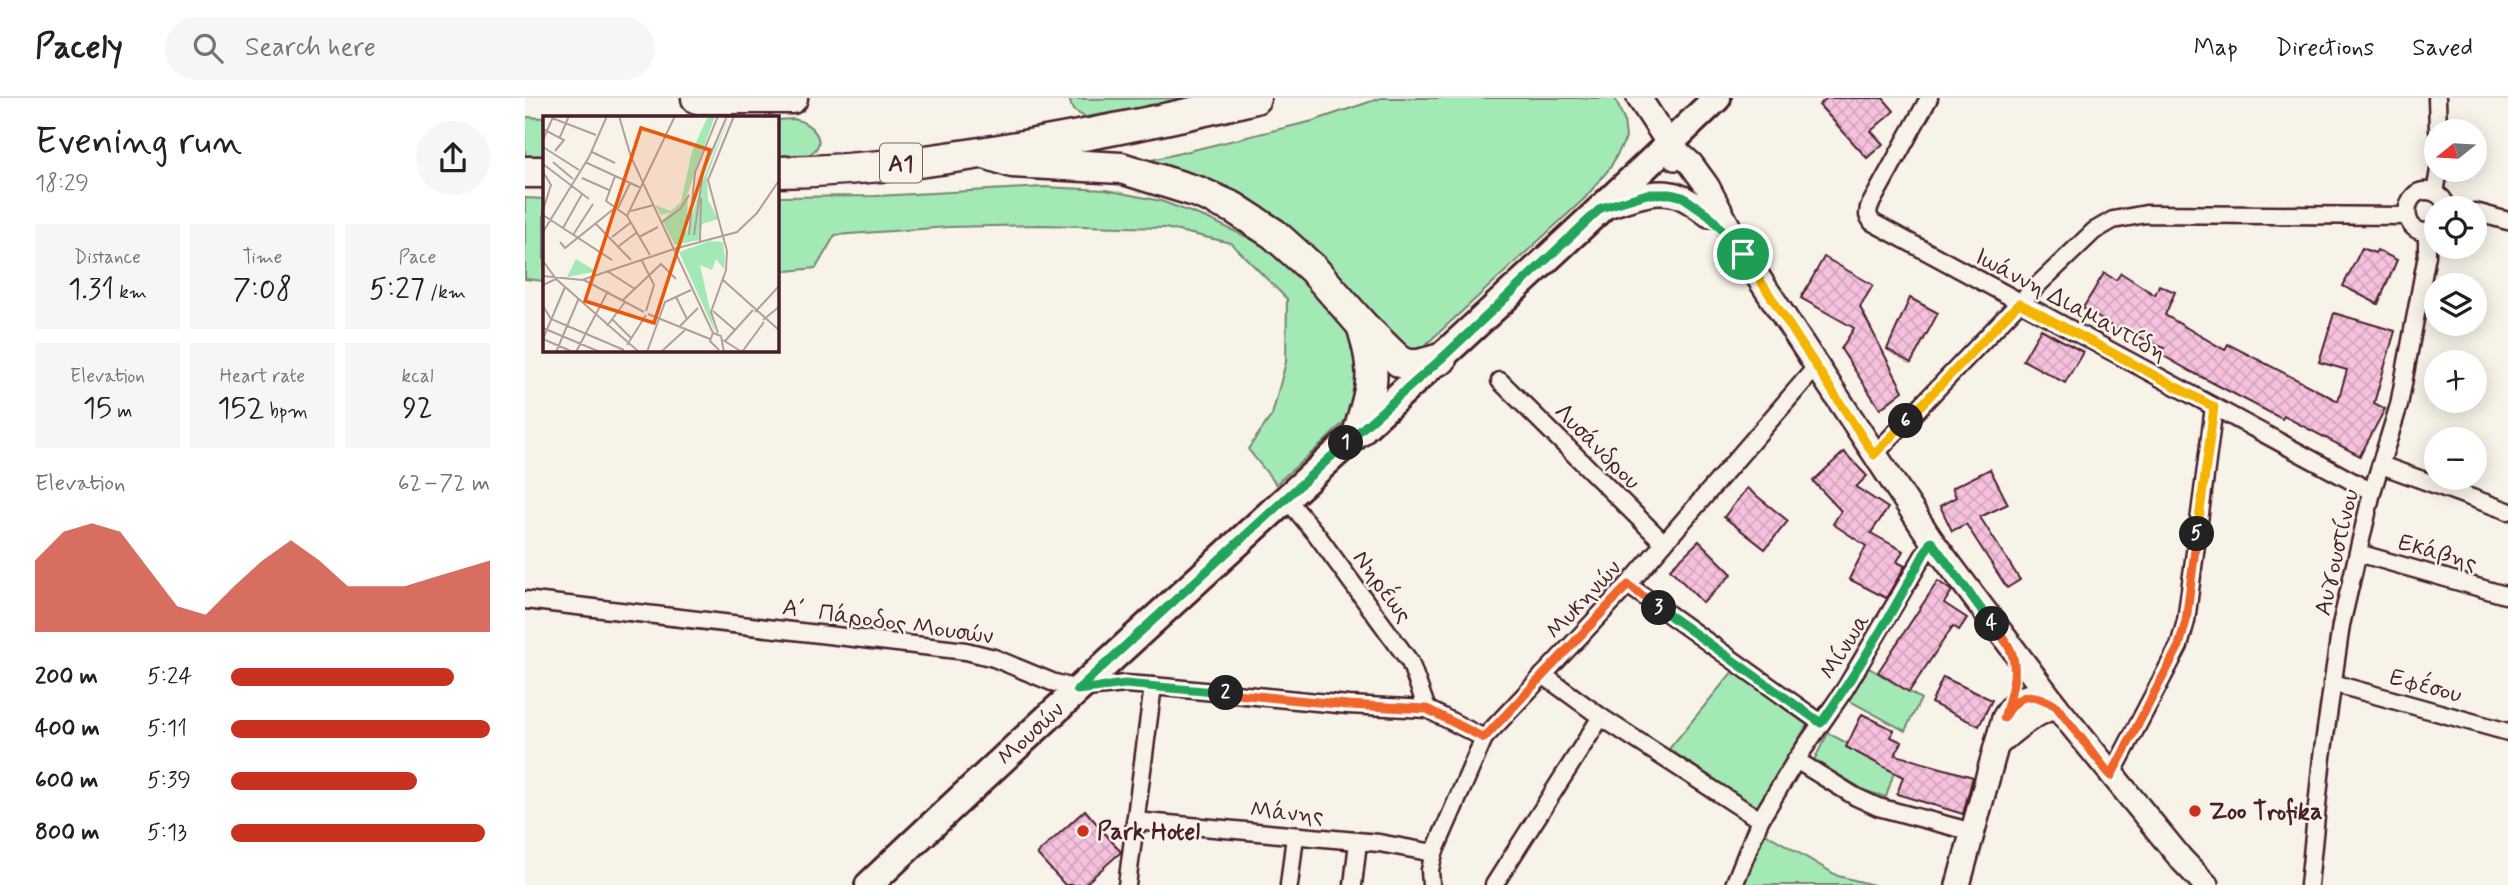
<!DOCTYPE html>
<meta charset="utf-8">
<style>
body{margin:0;font-family:Mynerve,sans-serif;background:#f6f6f6;color:#202124;height:100vh;display:flex;flex-direction:column;font-size:26px;white-space:nowrap}
*{box-sizing:border-box;margin:0}
p{font-size:23px;color:#757577}
.icon{flex:none;width:38px;height:38px;fill:none;stroke:currentColor;stroke-width:2;stroke-linecap:round;stroke-linejoin:round}
.map{position:relative;flex:1;overflow:hidden}
.panel{display:flex;flex-direction:column;background:#fff;width:525px}
.panel>*{flex:none}
.needle{width:46px;rotate:252deg}
.fabs{position:absolute;left:1899px;top:21px;display:grid;gap:14px}
.fabs a{display:grid;place-items:center;width:63px;height:63px;border-radius:50%;background:#fff;box-shadow:0 4px 18px #0003;font-size:35px}
.pin{position:absolute;display:grid;place-items:center;width:60px;height:60px;color:#fff;margin:-30px;border:4px solid #fff;border-radius:50%;box-shadow:0 2px 7px #0007}
.km{position:absolute;width:35px;height:35px;margin:-18px;border-radius:50%;background:#222;color:#fff;font-size:19px;line-height:35px;text-align:center}
.round{display:grid;place-items:center;flex:none;width:74px;height:74px;border-radius:37px;background:#f6f6f6}
.summary{display:flex;align-items:center;justify-content:space-between;height:119px;padding:0 35px}
h1{font-size:38px;font-weight:600;line-height:52px}
.metrics{display:grid;grid-template-columns:repeat(3,1fr);gap:10px;height:119px;padding:7px 35px}
.metrics div{display:grid;align-content:center;border-radius:0px;background:#f6f6f6;text-align:center}
.metrics b{font-size:30px;font-weight:600}
.metrics small{font-size:19px;font-weight:400}
.metrics p{font-size:19px}
.chart{height:196px;padding:14px 35px}
.chart p{display:flex;justify-content:space-between}
.chart svg{width:100%;height:126px;margin-top:7px;fill:#c8321e;opacity:.7}
ul{padding:0 35px;list-style:none;font-size:23px}
li{display:grid;grid-template-columns:112px 84px 1fr;align-items:center;height:52px}
li i{height:18px;border-radius:9px;background:#c8321e}
header{display:flex;align-items:center;gap:42px;box-sizing:border-box;height:98px;padding:0 35px;background:#fff;border-bottom:2px solid #e0e0e0}
header strong{font-size:33px}
nav{display:flex;gap:38px;margin-inline-start:auto;font-size:24px}
.search{width:490px;height:63px;background:#f6f6f6;display:flex;align-items:center;gap:18px;box-sizing:border-box;padding:0 24px;border-radius:38px;color:#757577;font-size:26px}
main{display:flex;flex:1;min-height:0}
.map>svg:first-child{display:block}
.grass{fill:#a3e9b6;stroke:#768470;stroke-width:2}
.building{fill:url(#building-cross-hatch);stroke:#4a1f2b;stroke-width:2}
.lines{fill:none;stroke-linecap:round;stroke-linejoin:round}
.street-casing{stroke:#4a1f2b;stroke-width:21}
.secondary-casing{stroke:#4a1f2b;stroke-width:28}
.primary-casing{stroke:#4a1f2b;stroke-width:32}
.highway-casing{stroke:#4a1f2b;stroke-width:35}
.street{stroke:#f7f3e8;stroke-width:16}
.secondary{stroke:#f7f3e8;stroke-width:23}
.primary{stroke:#f7f3e8;stroke-width:26}
.highway{stroke:#f7f3e8;stroke-width:30}
.split-1-casing{stroke:#fff;stroke-width:14}
.split-2-casing{stroke:#fff;stroke-width:14}
.split-3-casing{stroke:#fff;stroke-width:14}
.split-4-casing{stroke:#fff;stroke-width:14}
.split-5-casing{stroke:#fff;stroke-width:14}
.split-6-casing{stroke:#fff;stroke-width:14}
.split-7-casing{stroke:#fff;stroke-width:14}
.split-1{stroke:#22a559;stroke-width:9}
.split-2{stroke:#22a559;stroke-width:9}
.split-3{stroke:#f0652b;stroke-width:9}
.split-4{stroke:#22a559;stroke-width:9}
.split-5{stroke:#f0652b;stroke-width:9}
.split-6{stroke:#f5b400;stroke-width:9}
.split-7{stroke:#f5b400;stroke-width:9}
.poi-dot{fill:#c8321e;stroke:#f7f3e8;stroke-width:2.5}
.labels{text-anchor:middle;stroke-width:5;stroke-linejoin:round;paint-order:stroke}
.shield{fill:#f7f3e8;stroke:#7e5f64;stroke-width:2}
.shield-label{font-size:23px;font-weight:bold;fill:#4a1f2b}
.street-label{font-size:24px;fill:#4a1f2b;stroke:#f7f3e8}
.poi-label{font-size:24px;font-weight:bold;fill:#4a1f2b;stroke:#f7f3e8;text-anchor:start}
.inset-road{fill:none;stroke:#b29e9c;stroke-width:2}
.view{fill:#e8590c;fill-opacity:0.15;stroke:#e8590c;stroke-width:3.5}
.inset-edge{fill:none;stroke:#4a1f2b;stroke-width:3.5}
</style>
<header>
<strong>Pacely</strong>
<div class="search"><svg class="icon" aria-label="search" viewBox="0 0 24 24"><circle cx="10" cy="10" r="6"/><path d="M15 15l6 6"/></svg>Search here</div>
<nav><a>Map</a><a>Directions</a><a>Saved</a></nav>
</header>
<main>
<section class="panel">
<div class="summary"><div><h1>Evening run</h1><p>18:29</p></div><a class="round"><svg class="icon" aria-label="share" viewBox="0 0 24 24"><path d="M12 15V3M7 8l5-5 5 5M5 13v7h14v-7"/></svg></a></div>
<div class="metrics">
<div><p>Distance</p><b>1.31<small> km</small></b></div>
<div><p>Time</p><b>7:08</b></div>
<div><p>Pace</p><b>5:27<small> /km</small></b></div>
</div>
<div class="metrics">
<div><p>Elevation</p><b>15<small> m</small></b></div>
<div><p>Heart rate</p><b>152<small> bpm</small></b></div>
<div><p>kcal</p><b>92</b></div>
</div>
<div class="chart"><p><span>Elevation</span>62–72 m</p>
<svg viewBox="0 0 160 44" preserveAspectRatio="none"><path d="M0 44V19L10 9L20 6L30 9L40 22L50 35L60 38L70 28L80 19L90 12L100 19L110 28L120 28L130 28L140 25L150 22L160 19V44z"/></svg>
</div>
<ul>
<li><b>200 m</b>5:24<i style="width:86%"></i></li>
<li><b>400 m</b>5:11<i style="width:100%"></i></li>
<li><b>600 m</b>5:39<i style="width:72%"></i></li>
<li><b>800 m</b>5:13<i style="width:98%"></i></li>
</ul>
</section>
<div class="map">
<svg width="1983" height="787" viewBox="0 0 1983 787">
<defs>
<pattern id="building-cross-hatch" width="8" height="8" patternUnits="userSpaceOnUse" patternTransform="scale(1.75)"><rect width="8" height="8" fill="#f6c1dd"/><path d="M0 0l8 8M0 8l8-8" fill="none" stroke="#d4a5be"/></pattern>
</defs>
<rect width="100%" height="100%" fill="#f7f3e8"/>
<filter id="ink" filterUnits="userSpaceOnUse"><feTurbulence type="fractalNoise" baseFrequency=".0143" numOctaves="2"/><feDisplacementMap in="SourceGraphic" scale="14" xChannelSelector="R" yChannelSelector="G"/><feConvolveMatrix kernelMatrix="1 2 1 2 8 2 1 2 1" color-interpolation-filters="sRGB"/></filter>
<g filter="url(#ink)">
<g class="grass">
<polygon points="675,0 560,19 548,12 544,1"/>
<polygon points="856,0 1090,0 1099,22 1101,40 1085,70 1060,100 883,263 767,142 622,63 788,23"/>
<polygon points="0,19 19,20 19,61 0,61"/>
<path d="M269,21C286,24 305,44 285,56C276,62 263,60 252,60V22Z"/>
<polygon points="519,89 581,92 636,103 684,121 739,147 793,195 829,237 836,259 827,316 800,343 751,386 723,351 747,317 761,264 762,201 706,145 640,130 514,127 424,129 310,137 291,170 252,174 252,99 351,98"/>
<polygon points="0,100 19,101 19,183 0,181"/>
<polygon points="1344,570 1396,601 1380,633 1323,602"/>
<polygon points="1208,573 1282,627 1233,710 1144,651"/>
<polygon points="1303,635 1370,671 1361,699 1341,693 1289,662"/>
<polygon points="1240,735 1313,778 1349,787 1217,787"/>
</g>
<g class="building">
<polygon points="1302,0 1358,0 1369,13 1346,33 1358,46 1342,60 1294,7"/>
<polygon points="1837,150 1850,155 1852,152 1872,162 1853,206 1818,188"/>
<polygon points="1299,159 1348,187 1335,209 1378,293 1355,311 1316,251 1329,230 1276,200"/>
<polygon points="1579,175 1591,182 1596,175 1630,197 1634,187 1650,194 1640,217 1700,252 1703,246 1813,303 1822,272 1794,264 1809,215 1870,233 1849,305 1860,311 1835,358 1759,318 1757,321 1667,274 1635,256 1639,250 1594,230 1593,232 1558,210"/>
<polygon points="1385,200 1413,215 1386,265 1362,251"/>
<polygon points="1516,231 1558,254 1540,285 1498,262"/>
<polygon points="1319,354 1342,378 1331,389 1363,410 1346,435 1378,453 1372,464 1380,468 1361,500 1324,481 1341,448 1308,426 1316,413 1288,383"/>
<polygon points="1465,371 1483,406 1455,419 1495,482 1482,490 1441,426 1427,433 1415,408 1431,399 1427,390"/>
<polygon points="1222,390 1263,423 1240,451 1199,419"/>
<polygon points="1174,443 1207,476 1178,505 1145,471"/>
<polygon points="1413,483 1427,493 1419,505 1442,520 1434,532 1428,528 1384,594 1353,574"/>
<polygon points="1418,579 1467,602 1454,628 1406,605"/>
<polygon points="1337,616 1369,632 1366,639 1377,644 1370,657 1448,679 1438,716 1372,696 1378,679 1321,649"/>
<polygon points="560,712 596,754 559,787 540,787 512,756"/>
</g>
<g class="lines">
<defs>
<g id="street">
<polyline points="1404,0 1344,109 1343,117 1347,124 1847,394"/>
<polyline points="1912,0 1913,33"/>
<polyline points="1910,95 1914,72"/>
<polyline points="1950,114 1983,123"/>
<path d="M1911,132C1872,145 1875,84 1908,94C1916,97 1920,103 1922,110"/>
<polyline points="975,283 1139,445"/>
<polyline points="1349,357 1494,205 1569,133 1588,122 1621,116 1882,118"/>
<polyline points="1856,367 1983,413"/>
<polyline points="761,400 792,437 885,564 902,611"/>
<polyline points="1833,455 1980,497"/>
<polyline points="1103,487 1296,625"/>
<polyline points="0,502 441,553 469,560 527,584 552,591 600,586 628,588 823,607 902,611 959,640"/>
<polyline points="1018,577 1076,619 1235,722"/>
<polyline points="1807,585 1983,634"/>
<polyline points="1271,662 1331,699 1353,709 1448,734"/>
<polyline points="1586,678 1654,548 1661,523 1689,309"/>
<polyline points="610,723 854,745 909,755"/>
<polyline points="602,787 628,588"/>
<polyline points="764,787 770,738"/>
<polyline points="828,787 833,744"/>
<polyline points="906,787 905,772 909,755 959,640 1103,487 1291,269"/>
<polyline points="969,787 1076,619"/>
<polyline points="1209,787 1235,722 1271,662 1320,591 1407,443"/>
<polyline points="1784,787 1797,659 1816,527 1847,394 1874,307 1902,157 1902,135"/>
</g>
<g id="secondary">
<polyline points="1114,0 1144,46 1150,60"/>
<polyline points="1144,46 1166,66 1182,88 1218,156 1407,443 1531,608 1657,762 1681,787"/>
<path d="M1076,110C1100,103 1131,88 1156,99C1166,103 1175,111 1184,117"/>
<path d="M1472,647C1490,630 1507,617 1531,608"/>
<path d="M1433,787L1479,620C1494,595 1506,593 1531,608"/>
</g>
<path id="primary" d="M344,787C623,521 914,268 1192,0"/>
<g id="highway">
<polyline points="172,0 267,0"/>
<polyline points="460,55 487,64 596,70 673,94 709,110 749,136 788,171 837,227 874,263 883,267 894,267 916,261"/>
<polyline points="0,74 19,74"/>
<path d="M252,74C346,73 440,59 532,42C598,30 664,17 730,0"/>
<path d="M834,333C848,286 852,275 837,227"/>
</g>
</defs>
<use href="#street" class="street-casing"/>
<use href="#secondary" class="secondary-casing"/>
<use href="#primary" class="primary-casing"/>
<use href="#highway" class="highway-casing"/>
<use href="#street" class="street"/>
<use href="#secondary" class="secondary"/>
<use href="#primary" class="primary"/>
<use href="#highway" class="highway"/>
</g>
</g>
<g class="lines" filter="url(#ink)">
<defs>
<polyline id="split-1" points="821,345 916,261 1076,110 1122,96 1146,96 1158,99 1184,117 1218,156"/>
<polyline id="split-2" points="701,595 600,586 552,592 821,345"/>
<polyline id="split-3" points="701,595 823,607 902,611 959,640 1103,487 1134,510"/>
<path id="split-4" d="M1134,510L1296,625C1337,567 1373,505 1406,443L1467,526"/>
<path id="split-5" d="M1467,526C1473,533 1480,541 1484,549C1496,571 1485,598 1479,620C1494,594 1506,593 1531,608L1586,678L1654,548L1661,523L1672,436"/>
<polyline id="split-6" points="1381,323 1494,205 1689,309 1672,436"/>
<polyline id="split-7" points="1218,156 1349,357 1381,323"/>
</defs>
<use href="#split-1" class="split-1-casing"/>
<use href="#split-2" class="split-2-casing"/>
<use href="#split-3" class="split-3-casing"/>
<use href="#split-4" class="split-4-casing"/>
<use href="#split-5" class="split-5-casing"/>
<use href="#split-6" class="split-6-casing"/>
<use href="#split-7" class="split-7-casing"/>
<use href="#split-1" class="split-1"/>
<use href="#split-2" class="split-2"/>
<use href="#split-3" class="split-3"/>
<use href="#split-4" class="split-4"/>
<use href="#split-5" class="split-5"/>
<use href="#split-6" class="split-6"/>
<use href="#split-7" class="split-7"/>
</g>
<g class="poi-dot">
<circle cx="1670" cy="713" r="7"/>
<circle cx="558" cy="733" r="7"/>
</g>
<g class="labels">
<rect class="shield" x="355" y="45.5" width="42" height="39" rx="5"/>
<g class="shield-label">
<text x="376" y="73">Α1</text>
</g>
<g class="street-label">
<text transform="translate(1546 206) rotate(28)" y="8">Ιωάννη Διαμαντίδη</text>
<text transform="translate(1073 348) rotate(45)" y="8">Λυσάνδρου</text>
<text transform="translate(1811 454) rotate(-77)" y="8">Αυγουστίνου</text>
<text transform="translate(1913 454) rotate(16)" y="8">Εκάβης</text>
<text transform="translate(858 488) rotate(54)" y="8">Νηρέως</text>
<text transform="translate(1058 501) rotate(-47)" y="8">Μυκηνών</text>
<text transform="translate(363 523) rotate(8)" y="8">Α΄ Πάροδος Μουσών</text>
<text transform="translate(1319 548) rotate(-58)" y="8">Μίνωα</text>
<text transform="translate(1901 587) rotate(15)" y="8">Εφέσου</text>
<text transform="translate(505 635) rotate(-43)" y="8">Μουσών</text>
<text transform="translate(762 714) rotate(5)" y="8">Μάνης</text>
</g>
<g class="poi-label">
<text x="1684" y="721">Zoo Trofika</text>
<text x="572" y="741">Park Hotel</text>
</g>
</g>
<g transform="translate(18 18)">
<rect width="236" height="236" fill="#f7f3e8"/>
<path d="M165,0H172L143,82L133,95L118,99L112,89L128,95L138,86L149,35ZM186,0L164,60L165,84L175,103L159,108L156,124L132,129L119,104L145,82L143,118L161,61ZM167,125L180,126L182,141L181,153L173,143L169,154L157,149L172,216L136,136ZM33,143L51,154V156L24,161Z" fill="#a3e9b6"/>
<path class="inset-road" d="M76,0L88,41L170,217M9,2L53,19M0,13L21,24L12,35M17,21L26,0M0,24L10,1M0,31L36,54M49,36L72,47M10,46L30,63M42,46L98,72M0,48L46,83M0,56L8,69L0,94M72,60L63,85L84,100L107,139M39,62L66,74M75,92L87,67M88,95L111,89M0,99L69,144M84,100L132,0M52,107L88,144M118,107L137,93L146,79M20,112L39,78M0,116L46,41L64,0M30,119L50,88M146,119L152,57L175,0M151,119L160,56L184,0M69,121L87,107M96,121L115,111M17,126L22,132L73,91M157,126L158,82M76,130L93,117M131,133L194,116L214,97L237,63M98,143L111,169L103,195M0,145L13,163M64,155L92,173M0,160L39,164L131,133M41,164L101,196M180,164L237,215M0,169L13,163L96,236M133,181L144,203M80,184L118,148L133,163M0,190L8,203L81,234M170,195L192,214M212,196L237,169M105,198L167,223M69,203L88,222M220,204L237,190M64,210L82,186M137,210L155,192M0,212L57,236M170,217L178,220L181,236M170,217L167,225L176,234M175,217L168,196L183,154L184,135L165,64L191,0M0,223L22,171M0,223L30,236M180,224L199,236M182,225L210,194M84,229L103,199M119,235L142,214M13,236L36,182M33,236L65,175M104,236L122,186L148,174M199,236L221,206"/>
<path class="view" d="M98,12L167,34L111,207L42,185Z"/>
<rect width="236" height="236" class="inset-edge"/>
</g>
</svg>
<div class="fabs">
<a><svg class="needle" viewBox="-14 -14 28 28"><path d="M0-13l5 13h-10z" fill="#e53935"/><path d="M0 13l5-13h-10z" fill="#757577"/></svg></a>
<a><svg class="icon" aria-label="locate" viewBox="0 0 24 24"><circle cx="12" cy="12" r="6"/><path d="M12 2v4M12 18v4M2 12h4M18 12h4"/></svg></a>
<a><svg class="icon" aria-label="layers" viewBox="0 0 24 24"><path d="M12 4l9 5-9 5-9-5zM3 14l9 5 9-5"/></svg></a>
<a>+</a>
<a>−</a>
</div>
<div class="pin" style="left:1218px;top:156px;background:#1e9e55"><svg class="icon" aria-label="arrive" viewBox="0 0 24 24"><path d="M6 21V4h12l-3 4 3 4H6"/></svg></div>
<b class="km" style="left:821px;top:345px">1</b>
<b class="km" style="left:701px;top:595px">2</b>
<b class="km" style="left:1134px;top:510px">3</b>
<b class="km" style="left:1467px;top:526px">4</b>
<b class="km" style="left:1672px;top:436px">5</b>
<b class="km" style="left:1381px;top:323px">6</b>
</div>
</main>
